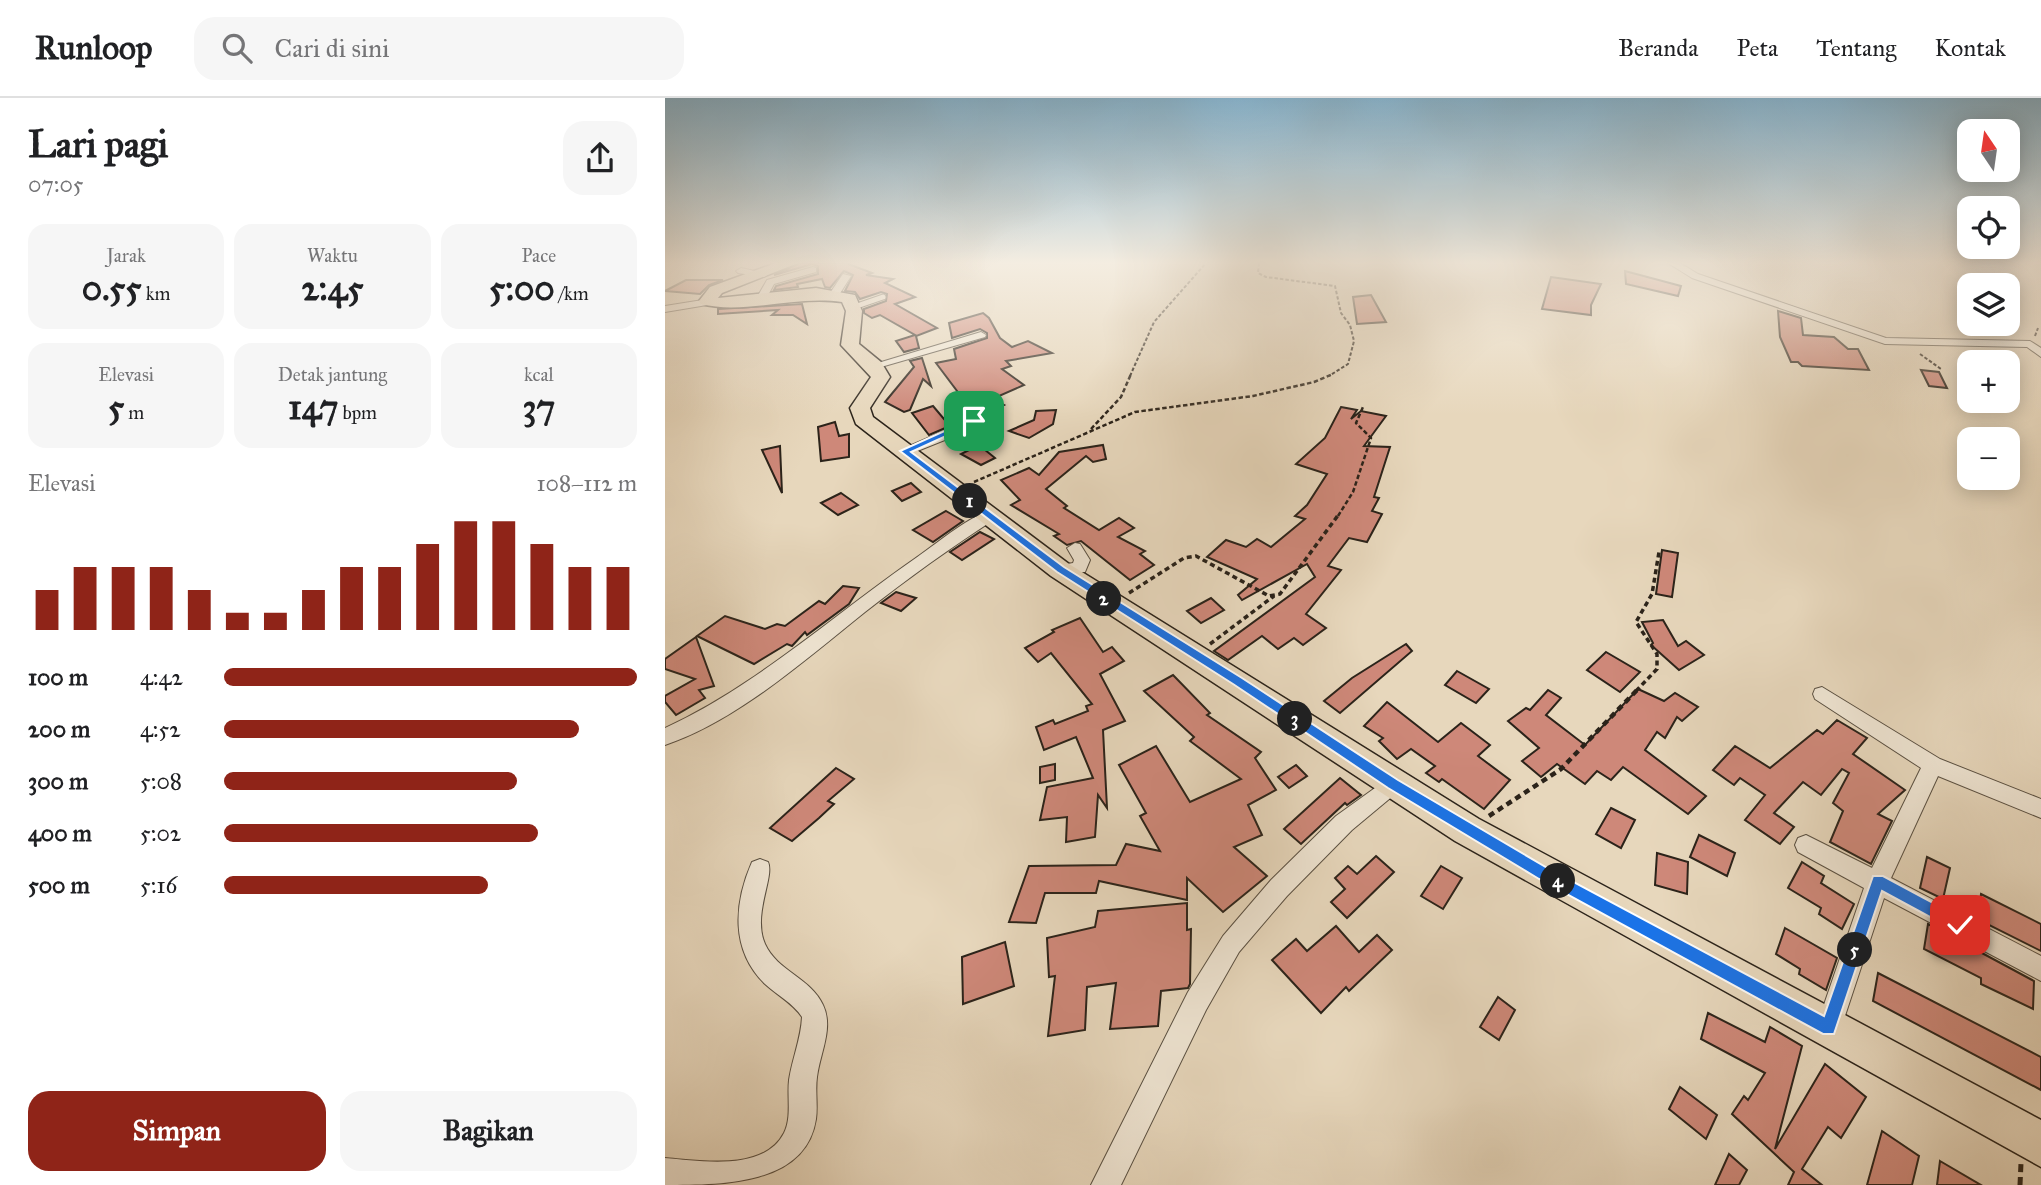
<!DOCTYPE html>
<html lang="id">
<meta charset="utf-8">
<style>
body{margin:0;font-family:"IM FELL Great Primer",serif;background:#f6f6f6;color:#202124;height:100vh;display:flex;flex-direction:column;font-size:26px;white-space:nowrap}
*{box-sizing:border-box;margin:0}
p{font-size:23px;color:#757577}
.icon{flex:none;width:38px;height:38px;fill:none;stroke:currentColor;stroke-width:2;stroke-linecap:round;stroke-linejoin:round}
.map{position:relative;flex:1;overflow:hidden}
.panel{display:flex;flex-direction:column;background:#fff;width:665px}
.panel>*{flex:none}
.needle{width:46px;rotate:347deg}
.fabs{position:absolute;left:1292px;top:21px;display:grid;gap:14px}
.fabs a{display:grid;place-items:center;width:63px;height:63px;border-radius:14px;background:#fff;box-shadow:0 4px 18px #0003;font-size:35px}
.pin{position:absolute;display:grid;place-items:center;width:60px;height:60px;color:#fff;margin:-30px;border-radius:14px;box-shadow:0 4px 10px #0006}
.km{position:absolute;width:35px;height:35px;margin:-18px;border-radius:50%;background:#222;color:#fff;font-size:19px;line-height:35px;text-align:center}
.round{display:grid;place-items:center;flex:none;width:74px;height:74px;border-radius:21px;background:#f6f6f6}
.headline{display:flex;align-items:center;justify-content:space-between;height:119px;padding:0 28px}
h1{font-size:38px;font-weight:700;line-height:52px}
.metrics{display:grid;grid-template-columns:repeat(3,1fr);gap:10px;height:119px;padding:7px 28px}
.metrics div{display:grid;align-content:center;border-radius:18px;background:#f6f6f6;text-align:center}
.metrics b{font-size:35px;font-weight:700}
.metrics small{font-size:19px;font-weight:400}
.metrics p{font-size:19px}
.chart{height:196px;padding:14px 28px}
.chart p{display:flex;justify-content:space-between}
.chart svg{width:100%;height:126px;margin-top:7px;stroke:#8f2418;stroke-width:6}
.action{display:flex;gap:14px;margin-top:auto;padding:14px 28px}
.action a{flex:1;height:80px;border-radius:21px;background:#8f2418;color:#fff;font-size:28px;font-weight:700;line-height:80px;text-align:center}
.action a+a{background:#f6f6f6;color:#202124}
ul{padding:0 28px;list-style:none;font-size:23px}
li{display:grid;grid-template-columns:112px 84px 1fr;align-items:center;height:52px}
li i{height:18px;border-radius:9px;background:#8f2418}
header{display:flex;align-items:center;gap:42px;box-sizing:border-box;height:98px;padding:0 35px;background:#fff;border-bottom:2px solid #e0e0e0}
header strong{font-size:33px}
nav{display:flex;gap:38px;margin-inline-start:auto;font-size:24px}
.search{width:490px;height:63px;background:#f6f6f6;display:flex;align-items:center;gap:18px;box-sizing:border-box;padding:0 24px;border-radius:21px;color:#757577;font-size:26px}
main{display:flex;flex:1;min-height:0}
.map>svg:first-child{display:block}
.building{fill:#ce8879;stroke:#2b231a;stroke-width:2}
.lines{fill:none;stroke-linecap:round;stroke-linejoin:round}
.lane-casing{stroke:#5a5042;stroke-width:7}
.street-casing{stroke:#5a5042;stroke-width:2}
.primary-casing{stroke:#2b231a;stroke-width:3}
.path-far4{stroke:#2b231a;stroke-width:2;stroke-dasharray:3.5 2;stroke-linecap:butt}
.path-far3{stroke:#2b231a;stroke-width:2.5;stroke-dasharray:4.5 2.5;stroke-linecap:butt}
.path-far2{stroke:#2b231a;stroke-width:3.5;stroke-dasharray:5 3.5;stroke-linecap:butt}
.path-far1{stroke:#2b231a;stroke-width:4.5;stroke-dasharray:6 4.5;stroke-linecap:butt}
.path{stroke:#2b231a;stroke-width:5;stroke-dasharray:8 5;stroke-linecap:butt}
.lane{stroke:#efe5d3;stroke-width:5}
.street{fill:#efe5d3;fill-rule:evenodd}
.primary{fill:#e7d7bc;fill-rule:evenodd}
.route{fill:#1a73e8;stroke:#fff;stroke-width:2}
</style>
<header>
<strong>Runloop</strong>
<div class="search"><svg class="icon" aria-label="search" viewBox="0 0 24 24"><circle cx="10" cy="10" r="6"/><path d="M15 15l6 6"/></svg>Cari di sini</div>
<nav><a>Beranda</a><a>Peta</a><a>Tentang</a><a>Kontak</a></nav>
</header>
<main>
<section class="panel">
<div class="headline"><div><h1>Lari pagi</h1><p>07:05</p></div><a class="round"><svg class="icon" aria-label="share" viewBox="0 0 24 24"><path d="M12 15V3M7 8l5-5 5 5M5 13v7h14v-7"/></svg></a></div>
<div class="metrics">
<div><p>Jarak</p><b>0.55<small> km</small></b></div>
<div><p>Waktu</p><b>2:45</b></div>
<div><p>Pace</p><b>5:00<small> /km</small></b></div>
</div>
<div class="metrics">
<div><p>Elevasi</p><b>5<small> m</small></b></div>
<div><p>Detak jantung</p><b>147<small> bpm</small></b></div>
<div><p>kcal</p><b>37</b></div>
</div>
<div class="chart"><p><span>Elevasi</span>108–112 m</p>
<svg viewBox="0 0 160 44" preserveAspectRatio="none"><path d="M5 44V30M15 44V22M25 44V22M35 44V22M45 44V30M55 44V38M65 44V38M75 44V30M85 44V22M95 44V22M105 44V14M115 44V6M125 44V6M135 44V14M145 44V22M155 44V22"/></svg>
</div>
<ul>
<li><b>100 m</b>4:42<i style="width:100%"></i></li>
<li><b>200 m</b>4:52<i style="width:86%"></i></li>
<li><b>300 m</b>5:08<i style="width:71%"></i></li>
<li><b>400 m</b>5:02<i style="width:76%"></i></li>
<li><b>500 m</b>5:16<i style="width:64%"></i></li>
</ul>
<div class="action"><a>Simpan</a><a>Bagikan</a></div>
</section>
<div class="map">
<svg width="1376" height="1087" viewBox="0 0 1376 1087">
<rect width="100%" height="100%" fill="#e7d7bc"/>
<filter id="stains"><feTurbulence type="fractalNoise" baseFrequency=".00286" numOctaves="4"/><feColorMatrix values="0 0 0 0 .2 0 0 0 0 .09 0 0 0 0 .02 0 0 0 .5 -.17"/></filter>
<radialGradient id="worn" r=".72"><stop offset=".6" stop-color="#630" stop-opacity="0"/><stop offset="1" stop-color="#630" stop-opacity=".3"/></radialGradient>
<g class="building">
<polygon points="135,165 181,165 207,175 201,177 228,181 220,185 250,199 230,206 272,230 251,238 254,250 239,254 231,243 250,237 215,217 207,220 199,215 199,211 221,203 222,196 216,194 195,201 190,194 180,193 188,177 179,173 165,190 160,189 157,181 132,186 133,189 109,192 111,188 153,176 153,168 147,166 109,177"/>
<polygon points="960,173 1016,188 1013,198 961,186"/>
<polygon points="886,179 936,186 926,207 926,217 877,211"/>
<polygon points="21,182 58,182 44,187 35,196 0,193"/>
<polygon points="706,197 721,224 692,226 688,199"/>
<polygon points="137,206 142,226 128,217 107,217 113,212 53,216 53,211"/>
<polygon points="1113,213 1136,220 1138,237 1169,239 1183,251 1193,251 1204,272 1137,268 1133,264 1126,264 1115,239"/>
<polygon points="318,215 324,220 335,240 347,249 363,243 387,255 341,263 346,268 337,271 359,287 327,301 339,307 315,320 304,310 295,316 298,322 286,327 295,297 271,265 291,261 289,251 322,240 322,235 315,231 287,240 284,225"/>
<polygon points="257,260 266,288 258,281 245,312 239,314 220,304 249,269 245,263"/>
<polygon points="1256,272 1274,274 1282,290 1264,288"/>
<polygon points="268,308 285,328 264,337 247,315"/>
<polygon points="676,309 692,312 686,321 696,313 721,318 699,348 725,349 709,399 714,400 707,413 717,416 702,444 684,440 663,468 676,472 641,516 661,530 638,547 629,540 613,551 597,538 563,562 549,553 650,479 642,466 577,502 573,497 592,481 542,459 561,442 581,449 592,441 606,449 640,421 630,418 642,407 662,376 631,366 660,340"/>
<polygon points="391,312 388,326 364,340 344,333 369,322 371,313"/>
<polygon points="170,324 174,338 184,336 184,359 156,363 153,329"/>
<polygon points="314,347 330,360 316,367 296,356"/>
<polygon points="438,347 441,361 428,364 421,358 381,391 402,408 399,410 434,432 454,420 469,430 453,439 480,453 475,456 489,467 465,482 416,443 402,447 389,438 394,436 346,407 355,402 336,382 364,370 374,377 394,354"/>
<polygon points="115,348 117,395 97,352"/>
<polygon points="246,385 256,394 237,403 227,393"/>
<polygon points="176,395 193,407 173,417 156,405"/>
<polygon points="281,413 298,423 268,444 248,432"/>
<polygon points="315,434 329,441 297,462 285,454"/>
<polygon points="997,452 1013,455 1007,499 991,496"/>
<polygon points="178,488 194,490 184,506 142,537 140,534 127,548 122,546 89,566 32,538 60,518 100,531 112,526 120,528 154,503 160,506"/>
<polygon points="231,494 251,500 236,513 216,505"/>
<polygon points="546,500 559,512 536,525 522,513"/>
<polygon points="415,520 438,554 447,549 459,563 435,576 460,623 438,632 442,710 433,697 430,739 401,744 402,719 375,722 382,689 428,680 411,639 379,652 371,629 388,622 390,626 423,613 421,608 427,606 386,555 373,564 360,550 389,534 387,532"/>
<polygon points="998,522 1013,548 1021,543 1039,557 1014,572 986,547 988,545 977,524"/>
<polygon points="31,539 49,588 34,592 40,600 11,617 0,604 0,598 30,581 0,571 0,561"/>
<polygon points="741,546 747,553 675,615 659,603 687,580"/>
<polygon points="941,554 975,574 955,594 922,572"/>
<polygon points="792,573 824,591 811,605 780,587"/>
<polygon points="508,577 545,615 542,617 596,654 590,660 611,692 583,707 597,737 569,749 602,778 558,814 522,780 522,802 434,783 431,795 380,795 371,825 344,824 364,768 451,767 461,746 495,753 475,718 481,715 454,667 491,648 525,704 576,681 525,643 529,639 479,593"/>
<polygon points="973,591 999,603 1010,595 1033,609 1017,623 1012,619 1000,640 992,634 980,652 1041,698 1023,716 958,669 946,682 932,673 920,686 892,666 876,679 857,663 874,650 843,623 861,610 865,612 883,592 896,600 881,617 920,647"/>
<polygon points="722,604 773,644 796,625 825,647 813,658 845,682 819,711 777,681 774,684 761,675 770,668 746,651 732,661 714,643 718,640 699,628"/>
<polygon points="1172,622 1202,640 1188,656 1240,692 1213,716 1227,723 1206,766 1165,744 1178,713 1168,705 1184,675 1177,671 1156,697 1138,684 1109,715 1129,729 1115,746 1080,722 1100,697 1075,680 1069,687 1048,672 1070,648 1105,670 1152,632 1158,636"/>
<polygon points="390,666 390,682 375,685 375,669"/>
<polygon points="631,667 642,678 624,690 613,679"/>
<polygon points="171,670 189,681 163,703 169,706 154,720 127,743 105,730"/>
<polygon points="675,680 696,697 682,707 680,705 636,746 619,731"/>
<polygon points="946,710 970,722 956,750 931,736"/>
<polygon points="1034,737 1070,755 1062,778 1025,759"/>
<polygon points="992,755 1023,764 1022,796 990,787"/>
<polygon points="711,758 729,774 682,820 666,804 680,791 670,780 683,768 692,776"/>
<polygon points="1262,759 1285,770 1278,801 1255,790"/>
<polygon points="1137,764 1159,778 1156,785 1189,806 1177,831 1154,816 1156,810 1123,790"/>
<polygon points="776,768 797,780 778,811 756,798"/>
<polygon points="1316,796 1376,826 1376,853 1312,821"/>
<polygon points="522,805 522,832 526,831 525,886 523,890 496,893 493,928 445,931 451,885 422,889 420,932 383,938 390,878 384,879 382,840 430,829 433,813"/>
<polygon points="1263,826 1369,883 1368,911 1316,886 1316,880 1259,851"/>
<polygon points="671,828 694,854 712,837 727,852 684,893 681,889 656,915 607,862 631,841 642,853"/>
<polygon points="1120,830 1172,860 1161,892 1134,876 1135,871 1111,856"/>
<polygon points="340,844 349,888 298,906 297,859"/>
<polygon points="1213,875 1376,959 1376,992 1208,903"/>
<polygon points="833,899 850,912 834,942 815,929"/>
<polygon points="1043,915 1100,944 1105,929 1137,948 1110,1051 1160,966 1201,999 1176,1040 1163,1029 1137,1071 1157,1087 1123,1087 1129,1074 1067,1016 1079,998 1083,1002 1100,975 1036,941"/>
<polygon points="1015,989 1052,1017 1041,1041 1004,1011"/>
<polygon points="1217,1033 1254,1058 1247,1087 1202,1087"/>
<polygon points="1064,1056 1082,1072 1074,1087 1050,1087"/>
<polygon points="1275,1063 1316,1087 1272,1087"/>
</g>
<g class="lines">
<defs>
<polyline id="lane" points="189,209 218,199"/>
<g id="street">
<polygon points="1003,165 1015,165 1033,176 1221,240 1365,243 1376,250 1376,259 1362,249 1220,246 1027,180"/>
<polygon points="148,169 151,170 151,174 109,186 100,203 91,201 102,182"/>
<polygon points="76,170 104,176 99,179 73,175 71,173"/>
<polygon points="178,176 186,178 174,197 166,197 165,195"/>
<polygon points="44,201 49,204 48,206 0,214 0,208"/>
<polygon points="316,234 321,237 320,239 209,271 203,268"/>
<polygon points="304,313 315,323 312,329 245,356 240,357 233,353 302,323 298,317"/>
<path d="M325,413L330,415V421C285,450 242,481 200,514C141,561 72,623 0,647V630C91,588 166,519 248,462C269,448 302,419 325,413Z"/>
<polygon points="410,445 415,446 425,462 420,474 389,476 387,472 389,468 408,465 409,462 402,450"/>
<polygon points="1157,589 1275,661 1376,701 1376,720 1273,678 1226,780 1376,858 1376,883 1219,800 1173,939 1164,943 1155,939 1151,930 1199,790 1133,754 1130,747 1133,740 1141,737 1207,770 1256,670 1150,601 1148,596 1150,591"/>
<polygon points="728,677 735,680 738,686 735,692 687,732 622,798 574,854 541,912 456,1087 426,1087 523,894 558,838 606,782 671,718"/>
<path d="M95,761L103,764C110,779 87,816 100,846C112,873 146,880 158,907C169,930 155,955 152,979C150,993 153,1007 151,1021C141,1087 58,1087 0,1087V1060C36,1063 99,1074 119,1035C127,1019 122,999 124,982C127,961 136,941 137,919C128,905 113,898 100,886C65,852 69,805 87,764Z"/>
</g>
<path id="primary" d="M111,165H133L57,195L53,200L151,190L190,197L197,213L194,246L216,264L225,279L205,310L208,319L404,466L814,721L1376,1022V1069L790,743L386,478L191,326L185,310L206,279L176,247L181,213L177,204C130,197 79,217 36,206L34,203L45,189Z"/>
</defs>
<use href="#lane" class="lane-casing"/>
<use href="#street" class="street-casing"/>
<use href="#primary" class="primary-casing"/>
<g class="path-far4">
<polyline points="594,165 593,175 601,179 670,188 676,215 685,227 689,243 683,266 664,278"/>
<polyline points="1370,238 1373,230"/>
<polyline points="1255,256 1276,271"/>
<polyline points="465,278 489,224 541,165"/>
</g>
<g class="path-far3">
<polyline points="426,331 456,299 466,276"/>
<polyline points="309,384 470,314 588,298 649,284 668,276"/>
<polyline points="673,418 688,394 706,340 691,325 698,309"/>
</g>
<g class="path-far2">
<polyline points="464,495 519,460 531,458 604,498 615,496 674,416"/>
<polyline points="545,546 609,498"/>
<polyline points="971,593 992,571 992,556 971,524 987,496 994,454"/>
</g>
<polyline class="path-far1" points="824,718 896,671 972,592"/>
<polyline class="path" points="1355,1087 1356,1065"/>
<use href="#lane" class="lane"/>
<use href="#street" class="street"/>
<use href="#primary" class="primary"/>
</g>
<linearGradient id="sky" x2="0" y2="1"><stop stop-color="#87b6d2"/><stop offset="0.52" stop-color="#f4ede1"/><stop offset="1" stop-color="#f4ede1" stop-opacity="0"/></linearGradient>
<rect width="1376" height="317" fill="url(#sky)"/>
<polygon class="route" points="306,321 314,323 246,354 399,469 577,580 733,682 884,771 1159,918 1208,778 1218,778 1300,822 1300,832 1289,832 1217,793 1169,936 1158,936 874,781 723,690 568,586 392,474 235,353"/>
<rect width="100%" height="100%" filter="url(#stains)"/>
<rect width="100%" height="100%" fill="url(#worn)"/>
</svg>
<div class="fabs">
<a><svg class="needle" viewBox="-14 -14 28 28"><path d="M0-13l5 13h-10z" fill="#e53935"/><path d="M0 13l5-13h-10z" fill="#757577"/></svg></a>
<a><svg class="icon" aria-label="locate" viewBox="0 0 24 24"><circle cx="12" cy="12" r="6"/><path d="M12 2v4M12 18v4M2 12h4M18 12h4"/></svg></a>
<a><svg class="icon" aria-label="layers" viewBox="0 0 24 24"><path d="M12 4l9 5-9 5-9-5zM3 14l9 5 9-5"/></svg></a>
<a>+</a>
<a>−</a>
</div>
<div class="pin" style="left:309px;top:323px;background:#1e9e55"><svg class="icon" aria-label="arrive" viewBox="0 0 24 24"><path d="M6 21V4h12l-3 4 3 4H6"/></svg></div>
<div class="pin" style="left:1295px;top:827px;background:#d93025"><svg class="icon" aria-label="check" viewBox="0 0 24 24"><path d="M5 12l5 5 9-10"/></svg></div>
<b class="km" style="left:305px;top:403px">1</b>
<b class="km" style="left:439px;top:501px">2</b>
<b class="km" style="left:630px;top:621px">3</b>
<b class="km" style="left:893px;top:783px">4</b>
<b class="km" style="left:1190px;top:852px">5</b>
</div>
</main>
